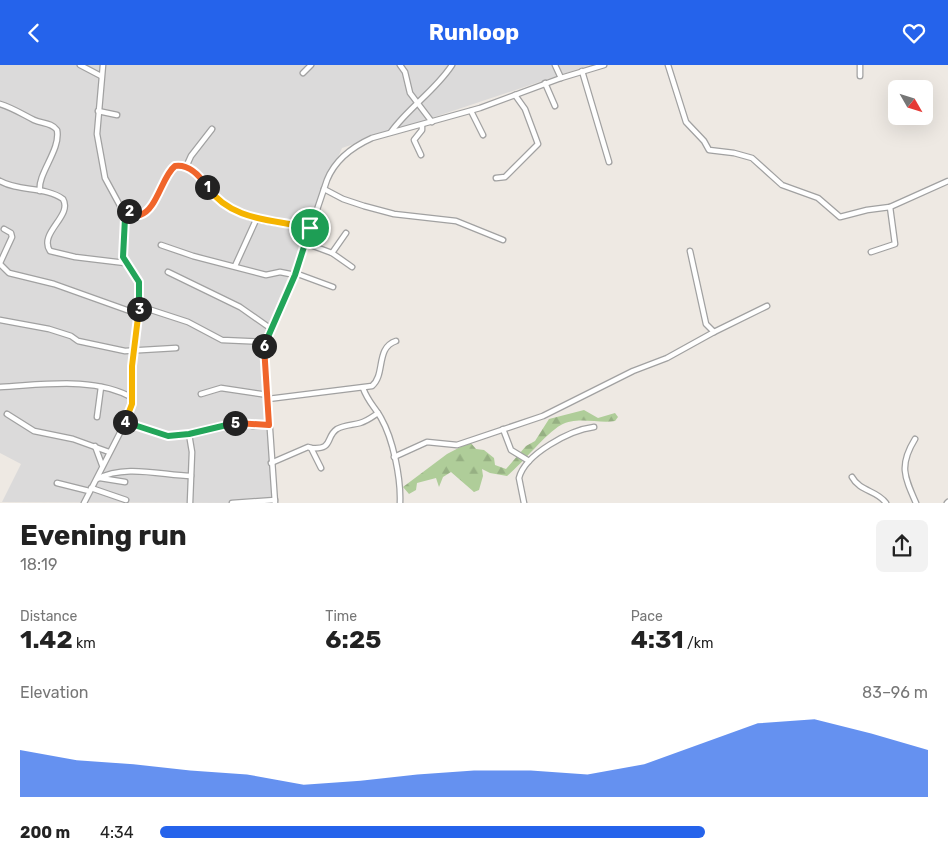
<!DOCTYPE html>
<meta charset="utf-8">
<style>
body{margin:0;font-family:Rubik,sans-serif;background:#f2f2f2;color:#222;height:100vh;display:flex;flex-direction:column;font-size:19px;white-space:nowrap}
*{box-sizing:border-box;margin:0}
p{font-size:16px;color:#767676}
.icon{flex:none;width:28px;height:28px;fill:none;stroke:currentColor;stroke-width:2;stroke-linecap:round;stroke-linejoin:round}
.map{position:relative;height:438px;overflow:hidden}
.panel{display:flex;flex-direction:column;background:#fff;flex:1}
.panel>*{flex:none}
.needle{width:32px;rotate:129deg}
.buttons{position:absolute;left:888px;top:15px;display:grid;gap:10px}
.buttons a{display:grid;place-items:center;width:45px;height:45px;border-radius:8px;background:#fff;box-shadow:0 5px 20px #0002;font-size:25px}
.pin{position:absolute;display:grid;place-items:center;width:42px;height:42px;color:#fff;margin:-21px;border:2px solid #fff;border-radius:50%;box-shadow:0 1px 5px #0007}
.km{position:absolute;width:25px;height:25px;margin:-12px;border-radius:50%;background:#222;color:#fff;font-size:14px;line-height:25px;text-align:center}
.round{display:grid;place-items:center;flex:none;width:52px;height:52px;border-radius:8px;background:#f2f2f2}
.head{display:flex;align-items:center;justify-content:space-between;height:85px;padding:0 20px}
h1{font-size:28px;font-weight:700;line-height:38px}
.figures{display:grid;grid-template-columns:repeat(3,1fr);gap:8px;height:85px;padding:5px 20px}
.figures div{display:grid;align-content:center}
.figures b{font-size:25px;font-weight:700}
.figures small{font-size:14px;font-weight:400}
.figures p{font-size:14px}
.chart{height:140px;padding:10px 20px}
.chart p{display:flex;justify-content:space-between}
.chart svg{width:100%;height:90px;margin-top:5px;fill:#2563eb;opacity:.7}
ul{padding:0 20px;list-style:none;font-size:16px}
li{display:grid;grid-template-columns:80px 60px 1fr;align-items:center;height:38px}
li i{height:12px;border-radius:6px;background:#2563eb}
header{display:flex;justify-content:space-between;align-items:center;height:65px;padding:0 20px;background:#2563eb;color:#fff;font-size:22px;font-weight:700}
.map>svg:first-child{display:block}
.residential{fill:#dbdada}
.forest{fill:url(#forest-firs)}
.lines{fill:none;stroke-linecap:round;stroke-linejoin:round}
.street-casing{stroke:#a1a1a1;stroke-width:7}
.street{stroke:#fff;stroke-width:4.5}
.split-1-casing{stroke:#fff;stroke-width:10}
.split-2-casing{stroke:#fff;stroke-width:10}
.split-3-casing{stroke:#fff;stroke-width:10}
.split-4-casing{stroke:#fff;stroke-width:10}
.split-5-casing{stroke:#fff;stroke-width:10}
.split-6-casing{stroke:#fff;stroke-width:10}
.split-7-casing{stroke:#fff;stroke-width:10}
.split-1{stroke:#f5b400;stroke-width:6}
.split-2{stroke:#f0652b;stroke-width:6}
.split-3{stroke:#22a559;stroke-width:6}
.split-4{stroke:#f5b400;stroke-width:6}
.split-5{stroke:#22a559;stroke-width:6}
.split-6{stroke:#f0652b;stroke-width:6}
.split-7{stroke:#22a559;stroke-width:6}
</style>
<header><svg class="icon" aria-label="back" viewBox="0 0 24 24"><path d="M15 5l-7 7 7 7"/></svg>Runloop<svg class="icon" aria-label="heart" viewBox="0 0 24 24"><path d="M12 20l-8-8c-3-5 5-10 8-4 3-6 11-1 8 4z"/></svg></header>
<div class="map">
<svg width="948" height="438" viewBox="0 0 948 438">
<defs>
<pattern id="forest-firs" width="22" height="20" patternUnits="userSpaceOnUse" patternTransform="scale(1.25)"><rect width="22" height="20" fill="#afcd99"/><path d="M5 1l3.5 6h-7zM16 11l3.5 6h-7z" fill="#96b083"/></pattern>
</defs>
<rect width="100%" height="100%" fill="#eee9e3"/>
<polygon class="residential" points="0,0 590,0 342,83 261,277 273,438 2,437 21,399 0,388"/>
<path class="forest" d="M584,345L598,353L615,348L618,352L615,356C599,359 577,351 561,360C545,369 523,398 507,411L490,408L482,404L483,411L479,425L474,427L451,407L443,412L439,422L436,413L417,418L416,425L409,429L403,422L447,389L470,377L476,384L484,385L494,393L495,400L506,404L526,381L535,376L549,354Z"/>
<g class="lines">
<defs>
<g id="street">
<polyline points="80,0 101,11"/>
<polyline points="400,0 405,7 410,28 432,57"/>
<polyline points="555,0 561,13"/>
<polyline points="668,0 686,57 704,76 709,85 734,88 752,93 782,120 818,133 840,152 867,145 890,142 948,116"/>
<polyline points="582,6 609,97"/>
<polyline points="303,8 311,0"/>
<polyline points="860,11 860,0"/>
<polyline points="545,18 555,41"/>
<path d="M0,39C13,43 22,49 34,55C42,59 51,57 57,65C61,85 37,109 40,126"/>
<polyline points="98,46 117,50"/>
<polyline points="471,46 483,70"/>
<path d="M391,67C409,42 435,26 452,0"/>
<polyline points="421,90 414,75 422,65 422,60"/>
<polyline points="186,102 191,91 212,64"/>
<polyline points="496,113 505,112 538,79 525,44 515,30"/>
<path d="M0,116C19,127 45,121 63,134C73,151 38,168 50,186L75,192L125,198"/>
<polyline points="324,124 343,134 364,141 394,149 456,156 503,175"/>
<path d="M122,143L140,150C161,145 159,106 178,100C197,105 200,117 213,129C220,136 230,142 238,147C257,158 287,158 310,163"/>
<polyline points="305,178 332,188 352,202"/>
<polyline points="161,180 193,191 266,210 280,207 295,210"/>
<polyline points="690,186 706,259 714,267"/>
<polyline points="871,187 895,179 890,142"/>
<polyline points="332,188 346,168"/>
<polyline points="0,198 12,172 11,168 4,164"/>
<polyline points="0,199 9,208 54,219 138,249"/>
<polyline points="235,201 256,155"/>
<polyline points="168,207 240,242 270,263"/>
<polyline points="295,208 333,222"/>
<polyline points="139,241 188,257 222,275 264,277"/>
<polyline points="0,255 49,264 71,271 78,276 125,286 176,283"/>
<path d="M0,322C42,320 94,311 133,333"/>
<path d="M363,323C368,337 375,342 381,353C393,374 401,413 400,438"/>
<polyline points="201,329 221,323 268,330"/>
<path d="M268,334L372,321C386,309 375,283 396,276"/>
<polyline points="7,349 34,366 73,374 109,387"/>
<polyline points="97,352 101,322"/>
<polyline points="125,358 168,371 189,369 237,357 253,361 269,360"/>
<polyline points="503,364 511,385 529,396"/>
<polyline points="189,369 192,387 190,438"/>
<path d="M915,374C899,400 904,411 916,438"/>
<polyline points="95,381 102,400"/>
<path d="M311,383C334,385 325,372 337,364C344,360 353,360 360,358C367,356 372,352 378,348"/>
<polyline points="394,392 427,377 457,380 543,351 633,306 667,293 714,267 767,241"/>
<polyline points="271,398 308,382 311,383 321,403"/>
<path d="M852,412C860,427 877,425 886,438"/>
<polyline points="100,413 125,417"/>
<path d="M97,414C125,399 161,410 191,411"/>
<polyline points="57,418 89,426"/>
<polyline points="91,423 126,435"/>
<polyline points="84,438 125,358 132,339 133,286 139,241 139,217 123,192 124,148 105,113 97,69 103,0"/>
<polyline points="232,438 275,435"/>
<path d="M275,438L264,277L295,210L327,115C335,95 352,82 372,73L480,43L561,13L604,0"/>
<path d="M524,438L519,413C525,389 570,365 594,362"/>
<polyline points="947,438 948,437"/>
</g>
</defs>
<use href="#street" class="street-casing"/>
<use href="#street" class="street"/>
</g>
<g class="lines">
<defs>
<path id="split-1" d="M207,122C233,157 272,154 310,163"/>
<path id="split-2" d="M129,146L140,150C157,145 162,111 175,101C189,99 200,111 207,122"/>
<polyline id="split-3" points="129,146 122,143 125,153 123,192 139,217 139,244"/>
<polyline id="split-4" points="125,357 132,339 132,301 139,244"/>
<polyline id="split-5" points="125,357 168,371 189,369 235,358"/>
<polyline id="split-6" points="235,358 269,360 264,281"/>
<polyline id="split-7" points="264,281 295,210 310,163"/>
</defs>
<use href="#split-1" class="split-1-casing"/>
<use href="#split-2" class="split-2-casing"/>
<use href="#split-3" class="split-3-casing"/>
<use href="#split-4" class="split-4-casing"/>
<use href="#split-5" class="split-5-casing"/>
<use href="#split-6" class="split-6-casing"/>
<use href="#split-7" class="split-7-casing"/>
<use href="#split-1" class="split-1"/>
<use href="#split-2" class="split-2"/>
<use href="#split-3" class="split-3"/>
<use href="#split-4" class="split-4"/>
<use href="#split-5" class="split-5"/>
<use href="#split-6" class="split-6"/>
<use href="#split-7" class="split-7"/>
</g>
</svg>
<div class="buttons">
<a><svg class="needle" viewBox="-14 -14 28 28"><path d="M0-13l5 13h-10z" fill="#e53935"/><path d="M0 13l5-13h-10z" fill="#767676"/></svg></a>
</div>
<div class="pin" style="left:310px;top:163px;background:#1e9e55"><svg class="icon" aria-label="arrive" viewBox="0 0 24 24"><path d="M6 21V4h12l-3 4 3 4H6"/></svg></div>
<b class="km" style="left:207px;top:122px">1</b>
<b class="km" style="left:129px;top:146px">2</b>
<b class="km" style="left:139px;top:244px">3</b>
<b class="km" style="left:125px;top:357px">4</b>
<b class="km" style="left:235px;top:358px">5</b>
<b class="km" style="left:264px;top:281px">6</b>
</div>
<section class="panel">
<div class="head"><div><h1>Evening run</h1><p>18:19</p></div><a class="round"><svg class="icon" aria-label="share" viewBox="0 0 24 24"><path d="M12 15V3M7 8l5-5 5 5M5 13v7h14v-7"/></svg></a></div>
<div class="figures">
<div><p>Distance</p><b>1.42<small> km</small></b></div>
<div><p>Time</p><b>6:25</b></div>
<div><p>Pace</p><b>4:31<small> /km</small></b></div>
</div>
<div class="chart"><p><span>Elevation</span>83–96 m</p>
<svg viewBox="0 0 160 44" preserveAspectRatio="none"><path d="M0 44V21L10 26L20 28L30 31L40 33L50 38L60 36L70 33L80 31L90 31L100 33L110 28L120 18L130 8L140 6L150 13L160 21V44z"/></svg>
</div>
<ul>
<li><b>200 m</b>4:34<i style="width:71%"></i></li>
</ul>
</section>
